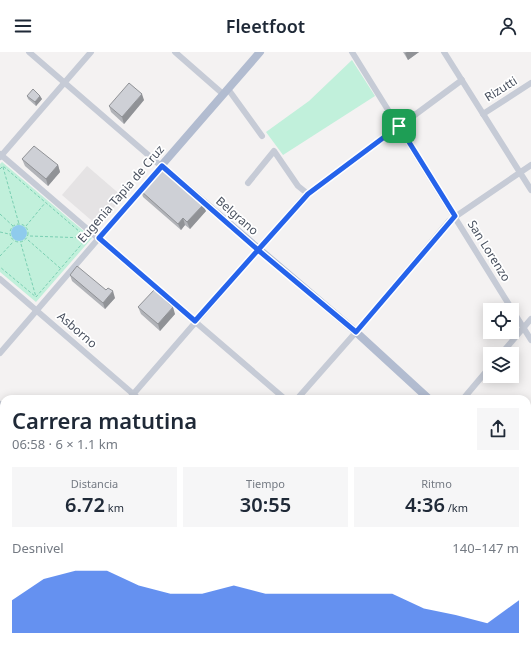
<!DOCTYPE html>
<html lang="es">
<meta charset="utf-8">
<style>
body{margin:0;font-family:"Noto Sans",sans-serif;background:#f6f6f7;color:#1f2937;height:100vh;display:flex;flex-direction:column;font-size:15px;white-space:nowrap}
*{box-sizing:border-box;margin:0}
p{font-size:13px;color:#747a83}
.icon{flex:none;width:22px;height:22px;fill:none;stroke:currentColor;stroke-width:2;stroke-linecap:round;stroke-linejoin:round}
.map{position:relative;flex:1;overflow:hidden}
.sheet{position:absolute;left:0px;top:343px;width:531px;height:256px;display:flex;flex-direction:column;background:#fff;border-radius:12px 12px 0 0;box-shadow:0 2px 10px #0003}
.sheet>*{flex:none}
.buttons{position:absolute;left:483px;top:251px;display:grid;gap:8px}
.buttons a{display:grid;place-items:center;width:36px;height:36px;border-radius:0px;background:#fff;box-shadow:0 2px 10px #0003;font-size:20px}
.pin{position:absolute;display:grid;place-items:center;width:34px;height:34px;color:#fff;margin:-17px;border-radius:8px;box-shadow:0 2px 6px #0006}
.round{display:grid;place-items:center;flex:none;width:42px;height:42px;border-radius:0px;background:#f6f6f7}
.head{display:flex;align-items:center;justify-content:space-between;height:68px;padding:0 12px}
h1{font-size:22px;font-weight:600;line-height:30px}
.figures{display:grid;grid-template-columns:repeat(3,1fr);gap:6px;height:68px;padding:4px 12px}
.figures div{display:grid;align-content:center;border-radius:0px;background:#f6f6f7;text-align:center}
.figures b{font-size:20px;font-weight:600}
.figures small{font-size:11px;font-weight:400}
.figures p{font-size:11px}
.chart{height:112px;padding:8px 12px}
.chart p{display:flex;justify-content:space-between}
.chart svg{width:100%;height:72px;margin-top:4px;fill:#2563eb;opacity:.7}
header{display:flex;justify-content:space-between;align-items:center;height:52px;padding:0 12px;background:#fff;font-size:18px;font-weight:600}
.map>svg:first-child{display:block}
.education{fill:#e5e3e4}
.green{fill:#c1f0db}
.water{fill:#8fcbed}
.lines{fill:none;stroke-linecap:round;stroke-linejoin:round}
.path{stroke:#79cfb2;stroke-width:1;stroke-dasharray:3 2;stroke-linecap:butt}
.minor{stroke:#c6cbd6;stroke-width:6}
.major{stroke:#b2bcd0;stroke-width:8}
.rail-casing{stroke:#b4b6bc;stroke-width:3.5}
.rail{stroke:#fff;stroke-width:2;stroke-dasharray:6;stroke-linecap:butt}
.wall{fill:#b1b3b8}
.shaded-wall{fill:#909296}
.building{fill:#ced0d6;stroke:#909296}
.route-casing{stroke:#fff;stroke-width:8}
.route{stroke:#2563eb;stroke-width:5}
.labels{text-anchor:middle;stroke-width:3.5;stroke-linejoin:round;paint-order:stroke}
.street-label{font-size:12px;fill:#49515f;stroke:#fff}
</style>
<header><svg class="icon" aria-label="menu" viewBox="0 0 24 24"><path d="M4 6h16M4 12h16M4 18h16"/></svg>Fleetfoot<svg class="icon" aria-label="person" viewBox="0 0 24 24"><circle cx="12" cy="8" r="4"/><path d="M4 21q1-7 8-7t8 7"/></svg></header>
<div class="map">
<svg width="531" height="599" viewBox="0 0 531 599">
<rect width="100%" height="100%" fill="#f4f2f2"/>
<polygon class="education" points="87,114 123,145 98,174 62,143"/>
<g class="green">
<polygon points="352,8 375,44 283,103 266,80 309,49"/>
<polygon points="2,110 92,186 36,250 0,220 0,112"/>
<polygon points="0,486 4,489 4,569 0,565"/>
</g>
<circle class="water" cx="19" cy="181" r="8"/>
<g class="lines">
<g class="path">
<polyline points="3,115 19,172"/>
<polyline points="0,117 3,114 87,186 36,245 0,215"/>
<polyline points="0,162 13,174"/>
<circle cx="19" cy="181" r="9"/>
<polyline points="26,174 45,151"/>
<polyline points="0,180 9,182"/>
<polyline points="30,184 86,186"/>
<polyline points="28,188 60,216"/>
<polyline points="21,192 36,245"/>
<polyline points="0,204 13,190"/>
<polyline points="0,489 4,489"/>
<polyline points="0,502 4,494"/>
<polyline points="55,595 55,599"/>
<polyline points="67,599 71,595"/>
</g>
<g class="minor">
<polyline points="175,0 223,42"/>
<polyline points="352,0 531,288"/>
<polyline points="444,0 531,138"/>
<polyline points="228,37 262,84"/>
<polyline points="483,62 531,31"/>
<polyline points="0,102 285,347"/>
<polyline points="0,105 91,0"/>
<polyline points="248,131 274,99 298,134 308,142"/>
<polyline points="0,227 139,347"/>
<polyline points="0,301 161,114 29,0"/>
<polyline points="501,302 531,267"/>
<polyline points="129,347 304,145 462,28"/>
<polyline points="297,347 356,280 449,169 531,113"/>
<polyline points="463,347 490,315"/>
<polyline points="0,352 4,356"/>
<polyline points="527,431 531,434"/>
<polyline points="527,465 531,461"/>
<polyline points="0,477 4,481"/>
<polyline points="527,553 531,557"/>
<polyline points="136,595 141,599"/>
<polyline points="280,595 285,599"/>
<polyline points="427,595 432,599"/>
<polyline points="78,599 81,595"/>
<polyline points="413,599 416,595"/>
</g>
<g class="major">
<polyline points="260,0 161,114 356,280 429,347"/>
<polyline points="246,599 250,595"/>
</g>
<defs>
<g id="rail">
<polyline points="0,582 4,586"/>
<polyline points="20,595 25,599"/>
</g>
</defs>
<use href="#rail" class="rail-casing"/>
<use href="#rail" class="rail"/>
</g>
<g class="wall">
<polygon points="403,0 419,0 408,8"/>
<polygon points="27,44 40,44 42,47 36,54 28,47"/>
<polygon points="144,48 124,72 111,60 109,54"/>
<polygon points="22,107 58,113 60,120 48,134 25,114"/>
<polygon points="141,139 206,159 190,177 185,173 181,178 143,145"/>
<polygon points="70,223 115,246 105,257 72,229"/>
<polygon points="138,255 175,262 160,279 141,262"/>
</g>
<g class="shaded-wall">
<polygon points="407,0 419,0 408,8 405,1"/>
<polygon points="142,42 144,48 124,72 122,65"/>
<polygon points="40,44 42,47 36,54 35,50"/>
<polygon points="58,113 60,120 48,134 46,127"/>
<polygon points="203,153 206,159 190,177 187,170"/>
<polygon points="183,166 185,173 181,178 178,172"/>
<polygon points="113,239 115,246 105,257 103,251"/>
<polygon points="173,255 175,262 160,279 158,272"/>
</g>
<g class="building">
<polygon points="129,31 142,42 122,65 109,54"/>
<polygon points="33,37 40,44 35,50 27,44"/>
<polygon points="34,94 58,113 46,127 22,107"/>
<polygon points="161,116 203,153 187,170 183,166 178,172 141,139"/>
<polygon points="77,214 106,238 108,236 113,239 103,251 70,223"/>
<polygon points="154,238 173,255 158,272 138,255"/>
</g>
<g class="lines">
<defs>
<polyline id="route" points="399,74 308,142 258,198 162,114 99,186 195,269 258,198 356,280 455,164 399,74"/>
</defs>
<use href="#route" class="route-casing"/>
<use href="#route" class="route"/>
</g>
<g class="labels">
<g class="street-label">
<text transform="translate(501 37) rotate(-32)" y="4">Rizutti</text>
<text transform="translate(121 142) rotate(-49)" y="4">Eugenia Tapia de Cruz</text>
<text transform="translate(237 164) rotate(41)" y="4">Belgrano</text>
<text transform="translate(489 199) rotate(58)" y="4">San Lorenzo</text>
<text transform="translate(77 278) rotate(41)" y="4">Asborno</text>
</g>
</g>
</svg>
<div class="buttons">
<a><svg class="icon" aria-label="locate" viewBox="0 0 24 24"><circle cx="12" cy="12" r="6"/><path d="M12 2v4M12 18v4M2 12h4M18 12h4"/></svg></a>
<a><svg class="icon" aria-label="layers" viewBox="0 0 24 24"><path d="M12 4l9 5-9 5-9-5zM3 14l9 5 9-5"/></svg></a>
</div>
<div class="pin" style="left:399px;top:74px;background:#1e9e55"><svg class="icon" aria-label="arrive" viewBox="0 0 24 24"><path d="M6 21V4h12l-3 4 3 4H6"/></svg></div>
<section class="sheet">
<div class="head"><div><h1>Carrera matutina</h1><p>06:58 · 6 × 1.1 km</p></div><a class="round"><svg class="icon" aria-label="share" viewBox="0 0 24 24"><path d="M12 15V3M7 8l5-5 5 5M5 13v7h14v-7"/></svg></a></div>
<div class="figures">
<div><p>Distancia</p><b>6.72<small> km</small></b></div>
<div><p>Tiempo</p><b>30:55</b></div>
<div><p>Ritmo</p><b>4:36<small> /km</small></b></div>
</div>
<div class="chart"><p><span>Desnivel</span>140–147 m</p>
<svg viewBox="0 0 160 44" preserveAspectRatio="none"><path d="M0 44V24L10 11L20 6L30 6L40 15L50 20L60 20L70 15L80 20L90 20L100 20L110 20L120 20L130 29L140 33L150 38L160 24V44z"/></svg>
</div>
</section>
</div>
